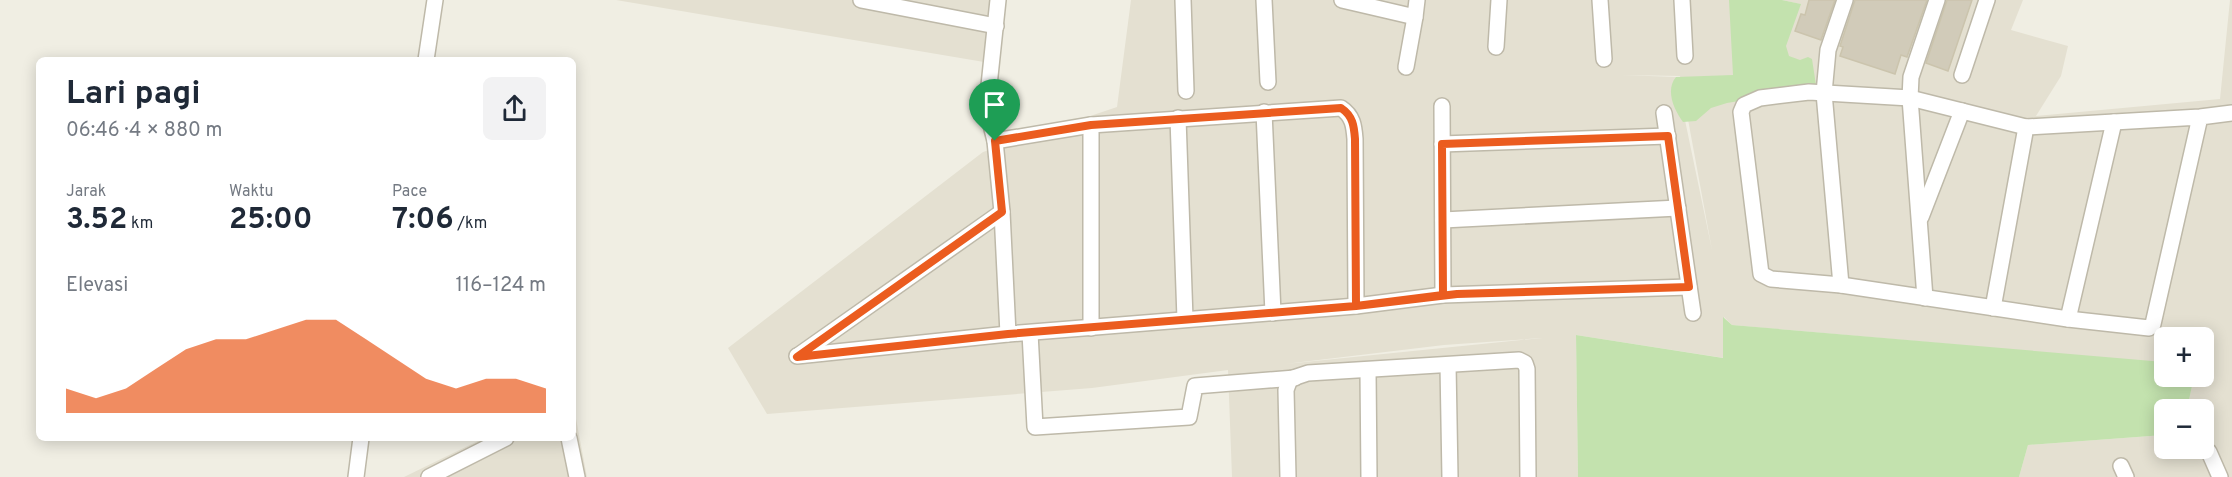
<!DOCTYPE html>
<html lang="id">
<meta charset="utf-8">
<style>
body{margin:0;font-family:Overpass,sans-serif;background:#f2f2f3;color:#1f2937;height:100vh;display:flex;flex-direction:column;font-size:22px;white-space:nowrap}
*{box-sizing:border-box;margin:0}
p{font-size:20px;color:#747a83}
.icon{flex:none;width:33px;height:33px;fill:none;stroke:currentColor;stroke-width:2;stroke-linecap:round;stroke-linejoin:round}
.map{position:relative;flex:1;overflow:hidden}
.details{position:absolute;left:36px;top:57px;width:540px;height:384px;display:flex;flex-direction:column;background:#fff;border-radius:9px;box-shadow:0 3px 15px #0003}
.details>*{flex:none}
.fabs{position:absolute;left:2154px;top:327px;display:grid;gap:12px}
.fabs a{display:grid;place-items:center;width:60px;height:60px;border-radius:9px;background:#fff;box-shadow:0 3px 15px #0003;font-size:30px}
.pin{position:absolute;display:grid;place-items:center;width:51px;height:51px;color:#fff;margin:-62px -26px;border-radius:50% 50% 50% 0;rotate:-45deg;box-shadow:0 0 6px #0007}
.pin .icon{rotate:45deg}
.round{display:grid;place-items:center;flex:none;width:63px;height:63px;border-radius:9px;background:#f2f2f3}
.headline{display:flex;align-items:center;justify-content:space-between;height:102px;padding:0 30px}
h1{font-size:33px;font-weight:700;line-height:45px}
.metrics{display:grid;grid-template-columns:repeat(3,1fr);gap:9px;height:102px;padding:6px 30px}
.metrics div{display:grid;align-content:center}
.metrics b{font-size:30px;font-weight:700}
.metrics small{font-size:16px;font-weight:400}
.metrics p{font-size:16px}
.chart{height:168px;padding:12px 30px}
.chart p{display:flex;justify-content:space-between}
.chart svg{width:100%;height:108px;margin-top:6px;fill:#eb5c1f;opacity:.7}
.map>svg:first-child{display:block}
.residential{fill:#e4e0d1;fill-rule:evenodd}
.green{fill:#c3e2ae}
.building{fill:#d1cbb9;stroke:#cbc4ad;stroke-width:1.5}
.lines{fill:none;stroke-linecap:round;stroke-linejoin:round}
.minor-casing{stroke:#beb9a9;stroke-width:18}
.minor{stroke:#fff;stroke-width:15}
.route-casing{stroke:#fff;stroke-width:12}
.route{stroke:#eb5c1f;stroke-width:8}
</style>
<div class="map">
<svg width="2232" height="477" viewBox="0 0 2232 477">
<rect width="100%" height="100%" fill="#f0eee3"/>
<g class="residential">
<polygon points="616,0 993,0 984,62"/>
<path d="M1131,0H1734L1733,76L1800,4L1782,0H2023L2011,30L2068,46L2061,76L2036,116L2220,99L2230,0H2232V477H2019L2028,445L2164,435V448H2204V410L2187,409L2194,377L2204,376V338H2164V363L1732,325L1724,317V358L1576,335L1578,477H1232L1228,370L1092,388L767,414L728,348L983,152L1117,107ZM1622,75L1680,76L1712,250L1676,77ZM1542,338L1285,364L1444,345Z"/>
<polygon points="573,403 587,477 404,477 484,438 573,438"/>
</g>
<g class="green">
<path d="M1729,0H1782L1801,4L1786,46L1789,56L1800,60L1808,57L1812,59L1816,85L1785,87L1751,95L1745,100L1727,103L1711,108L1696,121L1683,122C1674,110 1665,90 1676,77L1733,75Z"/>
<polygon points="1723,317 1732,325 2164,362 2164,376 2194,377 2187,409 2164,410 2164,435 2028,445 2019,477 1578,477 1576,335 1723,358"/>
</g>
<g class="building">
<polygon points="1809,0 1835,0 1821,40 1795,31 1801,14 1805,15"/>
<polygon points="1855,0 1927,0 1907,57 1901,55 1895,74 1840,56 1843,47 1840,46"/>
<polygon points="1947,0 1972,0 1948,71 1926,63"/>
</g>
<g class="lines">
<defs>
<g id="minor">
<polyline points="861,0 996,26"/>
<polyline points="998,0 988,95 990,121 995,141 1002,212 1008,334"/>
<polyline points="1183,0 1186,91"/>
<polyline points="1264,0 1268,82"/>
<polyline points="1342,0 1415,17 1417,0"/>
<polyline points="1600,0 1604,59"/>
<polyline points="1682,0 1685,56"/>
<polyline points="1496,47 1499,0"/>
<polyline points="426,60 435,0"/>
<polyline points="1406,67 1415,17"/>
<polyline points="1962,75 1987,0"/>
<polyline points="1442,106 1443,295"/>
<polyline points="1264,112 1273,313"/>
<polyline points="1664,113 1693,313"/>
<polyline points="2200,117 2153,324 2149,328 2068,319 1841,285 1771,279 1761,274 1741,112 1744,105 1760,98 1809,92 1910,98 2026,127 2200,117 2232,113"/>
<polyline points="1178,118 1185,319"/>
<polyline points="1091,125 1091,328"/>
<path d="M995,141L1091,125L1341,108C1353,116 1354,126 1355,139L1356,306"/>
<polyline points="1442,144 1668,136"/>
<polyline points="1921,217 1962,111"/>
<polyline points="1443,220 1678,208"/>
<polyline points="1841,285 1824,93 1828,50 1845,0"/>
<polyline points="1925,298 1910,98 1911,77 1937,0"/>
<polyline points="1993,308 2026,127"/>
<polyline points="2068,319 2114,122"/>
<polyline points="1030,333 1035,427 1189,417 1195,386 1295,378"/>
<polyline points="799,355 1002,212"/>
<polyline points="797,356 1008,334 1356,306 1443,295 1689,287"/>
<polyline points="1448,365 1450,477"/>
<polyline points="1368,371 1369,477"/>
<polyline points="569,438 577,477"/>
<polyline points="2209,452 2220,477"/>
<polyline points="2121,466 2126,477"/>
<polyline points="356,477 361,438"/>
<polyline points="429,477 506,438"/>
<polyline points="1288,477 1286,390 1290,379 1308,373 1519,360 1525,363 1527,369 1528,477"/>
</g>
</defs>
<use href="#minor" class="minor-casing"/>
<use href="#minor" class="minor"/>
</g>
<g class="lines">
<defs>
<path id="route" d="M995,141L1002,212L797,357L1008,334L1356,306L1457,294L1689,287L1668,136L1442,144L1443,295L1356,306L1355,139C1354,126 1353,116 1341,108L1091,125L995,141"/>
</defs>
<use href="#route" class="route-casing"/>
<use href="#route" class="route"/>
</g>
</svg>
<div class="fabs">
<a>+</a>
<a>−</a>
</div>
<div class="pin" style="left:995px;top:141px;background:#1e9e55"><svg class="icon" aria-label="arrive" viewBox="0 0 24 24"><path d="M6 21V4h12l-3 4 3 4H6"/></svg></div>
<section class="details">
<div class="headline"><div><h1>Lari pagi</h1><p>06:46 · 4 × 880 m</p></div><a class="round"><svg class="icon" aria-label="share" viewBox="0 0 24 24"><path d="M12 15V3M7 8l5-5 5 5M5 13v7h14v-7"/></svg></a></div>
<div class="metrics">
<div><p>Jarak</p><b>3.52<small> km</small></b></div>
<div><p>Waktu</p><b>25:00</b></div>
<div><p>Pace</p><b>7:06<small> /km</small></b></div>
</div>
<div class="chart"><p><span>Elevasi</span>116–124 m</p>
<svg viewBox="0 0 160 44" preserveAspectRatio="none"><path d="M0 44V34L10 38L20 34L30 26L40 18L50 14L60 14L70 10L80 6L90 6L100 14L110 22L120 30L130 34L140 30L150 30L160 34V44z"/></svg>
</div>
</section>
</div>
